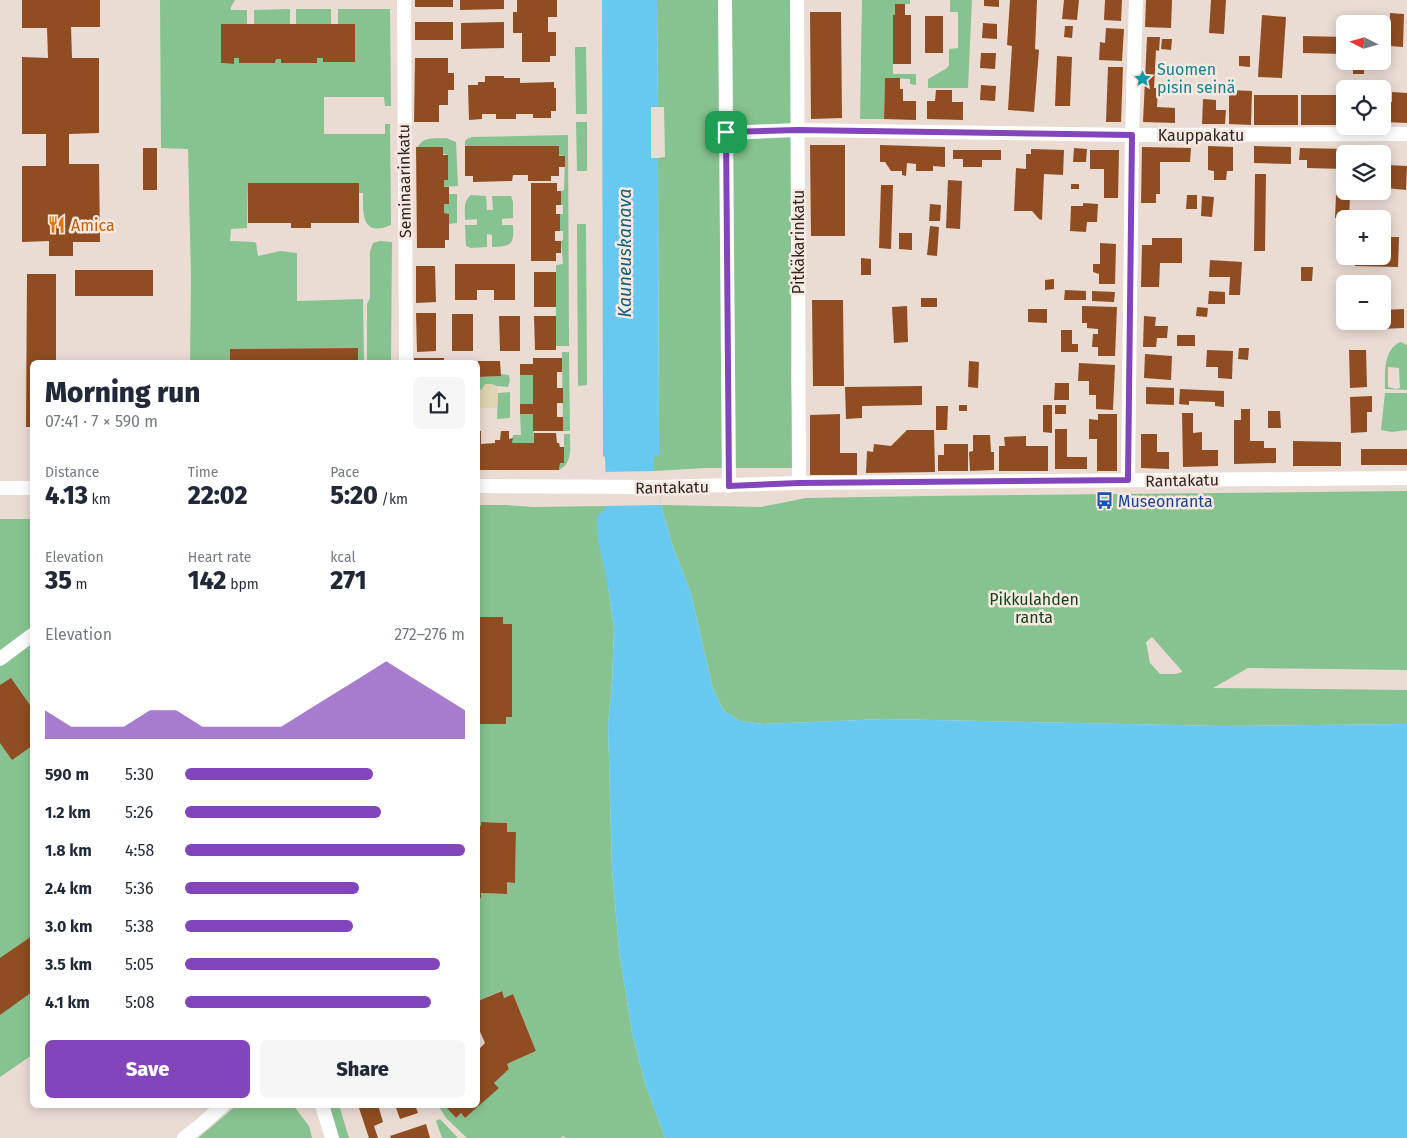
<!DOCTYPE html>
<meta charset="utf-8">
<style>
body{margin:0;font-family:"Fira Sans",sans-serif;background:#f6f6f7;color:#1f2937;height:100vh;display:flex;flex-direction:column;font-size:19px;white-space:nowrap}
*{box-sizing:border-box;margin:0}
p{font-size:16px;color:#747a83}
.icon{flex:none;width:28px;height:28px;fill:none;stroke:currentColor;stroke-width:2;stroke-linecap:round;stroke-linejoin:round}
.map{position:relative;flex:1;overflow:hidden}
.details{position:absolute;left:30px;top:360px;width:450px;height:748px;display:flex;flex-direction:column;background:#fff;border-radius:8px;box-shadow:0 2px 12px #0003}
.details>*{flex:none}
.needle{width:32px;rotate:276deg}
.buttons{position:absolute;left:1336px;top:15px;display:grid;gap:10px}
.buttons a{display:grid;place-items:center;width:55px;height:55px;border-radius:8px;background:#fff;box-shadow:0 2px 12px #0003;font-size:25px}
.pin{position:absolute;display:grid;place-items:center;width:42px;height:42px;color:#fff;margin:-21px;border-radius:10px;box-shadow:0 2px 8px #0006}
.round{display:grid;place-items:center;flex:none;width:52px;height:52px;border-radius:8px;background:#f6f6f7}
.overview{display:flex;align-items:center;justify-content:space-between;height:85px;padding:0 15px}
h1{font-size:28px;font-weight:800;line-height:38px}
.metrics{display:grid;grid-template-columns:repeat(3,1fr);gap:8px;height:85px;padding:5px 15px}
.metrics div{display:grid;align-content:center}
.metrics b{font-size:25px;font-weight:800}
.metrics small{font-size:14px;font-weight:400}
.metrics p{font-size:14px}
.chart{height:140px;padding:10px 15px}
.chart p{display:flex;justify-content:space-between}
.chart svg{width:100%;height:90px;margin-top:5px;fill:#8245bb;opacity:.7}
.cta{display:flex;gap:10px;margin-top:auto;padding:10px 15px}
.cta a{flex:1;height:58px;border-radius:8px;background:#8245bb;color:#fff;font-size:20px;font-weight:800;line-height:58px;text-align:center}
.cta a+a{background:#f6f6f7;color:#1f2937}
ul{padding:0 15px;list-style:none;font-size:16px}
li{display:grid;grid-template-columns:80px 60px 1fr;align-items:center;height:38px}
li i{height:12px;border-radius:6px;background:#8245bb}
.map>svg:first-child{display:block}
.green{fill:#87c390;fill-rule:evenodd}
.sand{fill:#dfd5b0}
.water{fill:#67c9f0}
.pier{fill:#eadbd3}
.building{fill:#904d22}
.lines{fill:none;stroke-linecap:round;stroke-linejoin:round}
.street{stroke:#fff;stroke-width:14}
.route-casing{stroke:#fff;stroke-width:10}
.route{stroke:#8245bb;stroke-width:6}
.labels{text-anchor:middle;stroke-width:5;stroke-linejoin:round;paint-order:stroke}
.culture-label{font-size:16px;fill:#0d838f;stroke:#f7e8e0;text-anchor:start}
.street-label{font-size:16px;fill:#2c2724;stroke:#f7e8e0}
.food-label{font-size:16px;fill:#c56008;stroke:#f7e8e0;text-anchor:start}
.transit-label{font-size:16px;fill:#164399;stroke:#f7e8e0;text-anchor:start}
.park-label{font-size:16px;fill:#13441f;stroke:#f7e8e0}
.water-label{font-size:18px;font-style:italic;fill:#10607a;stroke:#f7e8e0}
</style>
<div class="map">
<svg width="1407" height="1138" viewBox="0 0 1407 1138">
<rect width="100%" height="100%" fill="#eadbd3"/>
<g class="green">
<path d="M160,0H235L231,7V10H247V24L221,25V63L233,64L234,58H239L240,63H275L276,59H281V63H317V58H323L324,62H355V25L338,24V9H390L391,106H385L384,97H324V134H385V124H390L391,225C361,238 363,212 363,193H359L358,183H248L247,228L231,229L230,241L254,242L256,243L258,256L280,251L297,253V301L363,299L364,362H358V348L230,349V362H190L191,278L188,149L161,148Z"/>
<polygon points="657,0 791,0 793,231 791,380 794,468 705,468 654,471 654,456 659,456 658,158 665,157 664,107 658,107"/>
<polygon points="862,0 910,0 910,4 895,4 895,15 893,15 893,74 916,74 916,85 910,84 910,79 885,78 884,119 860,119"/>
<polygon points="950,0 972,0 968,88 928,88 928,79 947,68 949,65 949,49 958,48 958,12 950,12"/>
<polygon points="290,9 290,24 254,24 254,10"/>
<rect x="296" y="9" width="35" height="15"/>
<polygon points="575,47 586,47 587,114 576,114"/>
<polygon points="576,122 587,122 587,171 577,171"/>
<polygon points="568,135 569,346 556,346 556,265 563,264 561,241 563,240 563,231 560,231 560,214 563,214 563,205 561,205 561,191 564,190 565,156 465,146 465,141 467,139 472,137"/>
<path d="M446,138L456,142L458,186L444,187V180H448V155L418,147C423,136 435,139 446,138Z"/>
<polygon points="449,194 457,194 457,223 449,224 449,214 444,213 444,204"/>
<path d="M471,195L486,196L487,210H493L492,196H511L513,202V218L502,219V225H513C514,245 512,246 492,247V235L487,234V247L471,248L466,246L465,225H477V219L465,220C465,211 463,201 471,195Z"/>
<polygon points="577,224 586,224 587,385 578,386"/>
<polygon points="380,241 392,242 391,362 367,362 367,304 370,298 370,251 373,243"/>
<path d="M1401,342L1407,345V390L1385,389C1385,372 1383,349 1401,342ZM1388,367L1399,368L1400,388L1396,389L1388,387Z"/>
<polygon points="562,352 569,352 570,431 563,431"/>
<polygon points="501,374 509,375 510,381 508,387 496,386 494,385 483,387 482,390 478,389 478,377 500,376"/>
<rect x="520" y="375" width="13" height="29"/>
<polygon points="510,392 510,418 497,419 498,393"/>
<polygon points="1385,393 1407,393 1407,430 1392,432 1381,430"/>
<polygon points="520,414 533,414 534,443 512,443 513,435 521,435"/>
<path d="M564,434H570C570,447 573,463 559,470L560,463H564Z"/>
<path d="M1407,491V670L1248,668L1213,688L1407,690V724L1223,726L885,719L763,724L740,721L724,711L713,689L690,590L674,550L661,505L761,507L806,498L927,496ZM1152,637L1182,671V672L1176,674H1160L1150,663L1146,642Z"/>
<polygon points="478,505 505,505 533,507 607,506 608,587 614,628 612,682 608,724 612,869 619,950 632,1033 645,1083 665,1138 565,1138 564,1136 560,1138 467,1138 446,1118 438,1105 444,1105 456,1118 461,1113 465,1118 498,1087 494,1083 509,1069 507,1064 536,1051 513,994 504,998 501,991 478,1001 478,899 481,898 481,893 506,894 507,882 515,882 516,832 507,832 507,823 482,822 481,826 478,826 478,724 506,724 506,717 512,716 512,624 503,624 503,617 478,617"/>
<polygon points="0,519 32,519 32,1055 0,1077"/>
<polygon points="237,1105 293,1105 309,1126 312,1138 198,1138"/>
<polygon points="329,1105 339,1105 349,1138 339,1138"/>
<polygon points="440,1119 458,1138 442,1138 436,1121"/>
</g>
<polygon class="sand" points="485,384 492,384 497,386 498,403 496,408 478,408 478,389 482,390"/>
<polygon class="water" points="602,0 657,0 658,107 651,107 651,158 658,158 659,456 654,456 654,491 660,492 661,505 674,550 690,590 713,689 724,711 740,721 763,724 885,719 1223,726 1407,724 1407,1138 665,1138 645,1083 632,1033 619,950 612,869 608,724 612,682 614,628 608,587 598,540 597,517 607,506 605,457 603,456"/>
<polygon class="pier" points="656,471 656,489 660,489 661,505 603,506 602,472"/>
<g class="building">
<polygon points="22,0 100,0 100,27 71,27 72,58 99,58 99,133 69,134 69,164 99,164 100,242 73,242 73,256 49,256 49,241 22,242 22,166 46,166 46,134 22,134 22,57 48,58 47,28 22,28"/>
<rect x="415" y="0" width="38" height="7"/>
<polygon points="460,0 504,0 504,9 460,10"/>
<polygon points="517,0 557,0 557,17 548,17 548,32 556,32 556,56 550,56 550,62 522,62 522,33 513,33 513,12 517,12"/>
<polygon points="984,0 999,0 999,7 984,6"/>
<polygon points="1010,0 1037,0 1035,49 1039,50 1034,112 1008,110 1012,46 1007,45"/>
<polygon points="1064,0 1079,0 1077,20 1062,19"/>
<polygon points="1105,0 1122,0 1121,21 1104,20"/>
<polygon points="1146,0 1172,0 1171,28 1145,27"/>
<polygon points="1211,0 1226,0 1224,34 1209,33"/>
<polygon points="895,4 905,4 905,15 911,15 911,64 893,64 893,15 895,15"/>
<polygon points="810,12 841,12 842,118 811,119"/>
<polygon points="1390,13 1404,14 1403,47 1389,46"/>
<polygon points="1262,15 1286,17 1282,78 1258,77"/>
<rect x="925" y="16" width="18" height="37"/>
<rect x="415" y="22" width="38" height="18"/>
<polygon points="504,22 504,48 461,49 461,23"/>
<polygon points="983,23 997,24 997,39 982,38"/>
<polygon points="221,24 355,24 355,62 323,62 323,58 317,58 317,63 281,63 281,59 276,59 275,63 239,63 239,58 234,58 234,64 221,63"/>
<polygon points="1065,26 1073,26 1072,38 1064,37"/>
<polygon points="1106,28 1124,29 1122,61 1099,60 1100,42 1105,43"/>
<polygon points="1303,36 1345,37 1345,54 1303,53"/>
<polygon points="1147,37 1160,37 1159,51 1156,50 1154,88 1158,88 1157,107 1175,108 1175,123 1143,122"/>
<polygon points="1162,39 1172,39 1171,50 1161,49"/>
<polygon points="981,53 996,53 995,69 980,68"/>
<polygon points="1057,56 1072,57 1070,106 1055,106"/>
<polygon points="1239,56 1250,56 1250,67 1239,66"/>
<polygon points="415,58 448,58 448,73 454,73 454,90 448,90 448,105 439,105 439,122 414,122"/>
<rect x="1353" y="61" width="11" height="13"/>
<polygon points="1199,65 1210,66 1209,77 1198,76"/>
<polygon points="1108,67 1123,67 1121,122 1106,122"/>
<polygon points="485,76 504,76 504,78 520,78 520,83 554,82 554,88 556,88 556,111 551,111 551,118 533,118 533,114 516,114 516,119 496,119 496,114 482,114 482,119 469,120 468,85 478,85 478,82 485,82"/>
<polygon points="885,78 900,78 900,89 903,89 903,101 916,101 916,120 884,119"/>
<polygon points="981,85 996,86 995,101 980,100"/>
<polygon points="936,90 952,90 952,102 963,102 963,120 927,119 927,101 935,101"/>
<polygon points="1229,90 1252,91 1251,125 1229,124"/>
<polygon points="1392,92 1407,93 1407,123 1385,122 1386,102 1392,102"/>
<rect x="1254" y="95" width="44" height="30"/>
<rect x="1301" y="95" width="44" height="30"/>
<polygon points="1203,99 1216,100 1216,110 1226,110 1225,124 1202,124"/>
<polygon points="810,145 845,145 845,236 811,236"/>
<polygon points="880,145 945,147 945,167 933,166 933,171 916,171 916,164 907,163 906,176 902,175 902,171 891,171 885,162 880,162"/>
<polygon points="465,146 559,146 559,156 565,156 565,167 559,167 559,176 551,176 551,181 528,181 528,175 513,175 512,181 473,182 473,176 465,176"/>
<polygon points="1208,146 1233,147 1233,171 1227,171 1226,180 1214,180 1214,171 1208,170"/>
<polygon points="1254,146 1291,147 1291,164 1254,163"/>
<polygon points="416,147 443,147 443,155 448,155 448,180 444,180 444,187 449,187 449,204 444,204 444,213 449,214 449,240 445,240 445,248 417,248"/>
<polygon points="1142,147 1191,148 1190,162 1160,162 1160,194 1156,194 1156,203 1141,203"/>
<rect x="143" y="148" width="14" height="42"/>
<polygon points="1074,148 1087,149 1086,162 1073,162"/>
<polygon points="1300,148 1345,149 1345,169 1307,168 1307,160 1299,160"/>
<polygon points="1031,149 1064,150 1063,175 1044,174 1042,220 1039,219 1032,211 1014,211 1016,168 1026,169 1026,154 1031,154"/>
<polygon points="953,150 1001,150 1001,160 982,160 982,167 963,167 963,159 953,159"/>
<polygon points="1090,150 1119,150 1118,198 1104,198 1104,169 1090,169"/>
<polygon points="1388,165 1407,166 1406,190 1386,188"/>
<polygon points="1255,174 1266,174 1265,251 1254,251"/>
<polygon points="948,180 962,181 960,229 946,228"/>
<polygon points="248,183 359,183 359,223 311,223 311,228 291,228 291,223 248,223"/>
<polygon points="531,183 557,183 557,191 561,191 561,205 556,205 556,214 560,214 560,231 555,231 555,241 561,241 561,253 556,253 556,261 531,261"/>
<rect x="1071" y="184" width="8" height="5"/>
<polygon points="881,185 893,185 891,249 879,248"/>
<polygon points="1187,195 1197,195 1197,209 1186,209"/>
<polygon points="1336,195 1350,196 1349,218 1335,218"/>
<polygon points="1202,196 1214,197 1212,217 1201,216"/>
<polygon points="1083,203 1098,204 1097,222 1087,222 1086,232 1070,231 1071,206 1083,206"/>
<polygon points="930,204 941,205 940,221 929,221"/>
<polygon points="930,226 939,227 937,256 927,255"/>
<polygon points="899,233 912,233 912,250 899,249"/>
<polygon points="1382,237 1399,237 1398,267 1355,266 1355,256 1382,256"/>
<polygon points="1152,238 1182,238 1182,263 1160,263 1159,287 1141,287 1142,245 1152,245"/>
<polygon points="1100,243 1116,244 1115,284 1099,284 1099,274 1093,272 1093,264 1100,264"/>
<polygon points="861,258 871,259 871,275 861,275"/>
<polygon points="1210,260 1242,262 1240,295 1229,295 1230,277 1209,277"/>
<polygon points="455,264 515,264 515,300 494,300 494,290 477,290 477,300 455,300"/>
<polygon points="416,266 435,266 436,302 416,303"/>
<polygon points="1301,267 1313,267 1312,281 1301,281"/>
<rect x="75" y="270" width="78" height="26"/>
<rect x="534" y="272" width="22" height="35"/>
<polygon points="27,274 56,274 56,362 32,362 32,427 26,427"/>
<polygon points="1054,279 1054,289 1045,290 1045,280"/>
<polygon points="1065,290 1086,291 1086,300 1064,300"/>
<polygon points="1092,291 1115,292 1114,302 1092,301"/>
<polygon points="1209,291 1225,292 1225,304 1208,304"/>
<rect x="921" y="298" width="16" height="9"/>
<polygon points="812,300 843,300 844,386 813,386"/>
<polygon points="907,306 908,342 894,343 892,307"/>
<polygon points="1082,306 1117,307 1115,356 1098,356 1098,347 1092,347 1093,334 1098,334 1098,329 1087,328 1087,323 1082,323"/>
<polygon points="1197,307 1208,308 1207,317 1196,316"/>
<polygon points="1028,309 1047,309 1047,323 1028,322"/>
<polygon points="1404,309 1404,328 1354,330 1353,321 1382,321 1382,310"/>
<polygon points="416,313 436,313 436,351 417,352"/>
<rect x="452" y="314" width="21" height="37"/>
<polygon points="499,316 520,316 520,351 500,351"/>
<polygon points="534,316 556,316 556,350 535,350"/>
<polygon points="1144,316 1156,317 1155,326 1168,326 1167,338 1157,338 1156,347 1143,347"/>
<polygon points="1061,330 1072,330 1072,344 1078,344 1078,352 1061,352"/>
<rect x="1177" y="335" width="18" height="11"/>
<polygon points="358,348 358,362 230,362 230,349"/>
<polygon points="1239,348 1249,348 1248,360 1238,359"/>
<polygon points="1207,350 1233,351 1232,379 1218,378 1218,367 1206,367"/>
<polygon points="1349,350 1366,350 1367,387 1350,388"/>
<polygon points="1145,354 1172,356 1171,380 1144,378"/>
<polygon points="414,358 444,358 444,360 457,360 457,362 414,362"/>
<polygon points="533,358 562,358 562,372 557,372 557,388 563,388 563,403 557,403 557,417 563,417 563,431 533,431 533,414 520,414 520,404 533,404 533,375 520,375 520,364 533,364"/>
<polygon points="478,361 500,361 501,376 478,377"/>
<polygon points="969,361 979,362 978,388 968,387"/>
<polygon points="1079,363 1115,365 1113,410 1096,409 1096,395 1089,395 1089,381 1078,381"/>
<polygon points="1055,383 1069,383 1069,400 1054,400"/>
<polygon points="922,386 922,405 862,406 862,418 846,419 845,387"/>
<polygon points="1146,387 1174,388 1174,405 1146,404"/>
<polygon points="1180,389 1224,391 1224,407 1215,406 1215,402 1189,401 1189,405 1179,404"/>
<polygon points="1372,396 1372,412 1367,412 1367,432 1351,433 1350,397"/>
<rect x="959" y="405" width="8" height="6"/>
<polygon points="1043,405 1052,405 1052,433 1043,432"/>
<rect x="1055" y="405" width="11" height="9"/>
<polygon points="936,406 948,406 947,430 936,430"/>
<polygon points="1241,409 1250,409 1250,441 1264,441 1264,448 1276,448 1276,463 1234,464 1234,420 1241,420"/>
<polygon points="1268,411 1280,411 1281,428 1268,428"/>
<polygon points="1182,413 1193,413 1193,433 1202,432 1202,450 1218,450 1218,466 1183,467"/>
<polygon points="840,414 840,453 857,453 857,475 810,475 810,415"/>
<polygon points="1098,414 1117,414 1117,471 1097,471 1097,439 1089,439 1089,419 1098,420"/>
<polygon points="1055,429 1067,429 1067,457 1087,457 1087,469 1055,469"/>
<polygon points="907,430 934,430 935,472 866,473 867,451 873,452 874,444 891,446"/>
<polygon points="478,431 481,431 481,444 495,443 495,440 500,440 501,431 509,431 509,439 513,438 512,443 534,443 534,433 556,433 557,443 559,443 560,447 564,447 564,463 560,463 559,470 478,470"/>
<polygon points="1141,434 1157,434 1157,452 1169,452 1169,469 1141,468"/>
<polygon points="973,435 990,435 991,452 994,452 994,470 970,471 969,452 973,451"/>
<polygon points="1026,436 1026,446 1048,446 1048,471 999,471 999,446 1005,446 1004,437"/>
<polygon points="1293,441 1341,442 1341,466 1293,466"/>
<polygon points="944,444 968,444 968,471 938,471 938,455 944,455"/>
<rect x="1361" y="449" width="46" height="16"/>
<polygon points="478,617 503,617 503,624 512,624 512,717 506,717 506,724 478,724"/>
<polygon points="11,678 32,708 32,746 12,760 0,743 0,685"/>
<polygon points="481,822 507,823 507,832 516,832 515,883 507,882 507,894 481,893 481,898 478,899 478,826 481,826"/>
<polygon points="32,936 32,992 0,1015 0,958"/>
<polygon points="502,991 504,998 513,994 536,1051 507,1064 509,1069 494,1083 499,1088 465,1118 461,1113 456,1118 444,1105 478,1105 478,1050 485,1043 478,1027 478,1015 479,1014 478,1001"/>
<polygon points="358,1105 378,1105 383,1122 374,1126 378,1138 369,1138"/>
<polygon points="395,1105 415,1105 418,1113 400,1119"/>
<polygon points="426,1124 430,1138 391,1138 390,1136"/>
</g>
<g class="lines">
<g class="street">
<polyline points="404,0 406,362"/>
<polyline points="725,0 729,486"/>
<polyline points="797,0 799,483"/>
<polyline points="725,133 797,130 1132,135 1407,134"/>
<polyline points="1128,480 1132,135 1136,0"/>
<polyline points="478,486 660,487 799,483 1407,478"/>
<polyline points="0,488 32,488"/>
<polyline points="0,659 32,635"/>
<polyline points="322,1105 332,1138"/>
<polyline points="184,1138 202,1124 223,1105"/>
</g>
</g>
<g class="lines">
<defs>
<polygon id="route" points="797,130 1132,135 1128,480 799,483 729,486 726,132"/>
</defs>
<use href="#route" class="route-casing"/>
<use href="#route" class="route"/>
</g>
<defs>
<symbol id="sight-bare" viewBox="-9 -9 18 18"><path d="M0-6L1.8-2.2L6-1.7L2.9 1.2L3.7 5.4L0 3.3L-3.7 5.4L-2.9 1.2L-6-1.7L-1.8-2.2Z" fill="#0f9aa8" stroke="#f7e8e0" stroke-width="2.5" paint-order="stroke"/></symbol>
<symbol id="restaurant-bare" viewBox="-9 -9 18 18"><path d="M-5-6h1v4h1v-4h1v4h1v-4h1v5L-1.5 .5V6h-2V.5L-5-1ZM5-6V6H3V1.5H1.5Q1.5-4 5-6Z" fill="#e8710a" stroke="#f7e8e0" stroke-width="2.5" paint-order="stroke"/></symbol>
<symbol id="bus-bare" viewBox="-9 -9 18 18"><path d="M-5-6H5V4H4V6H2V4H-2V6H-4V4H-5ZM-3.5-4V0h7V-4ZM-3.5 1.2v1.5H-2V1.2ZM2 1.2v1.5H3.5V1.2Z" fill="#1a4fb4" stroke="#f7e8e0" stroke-width="2.5" paint-order="stroke"/></symbol>
</defs>
<g fill-rule="evenodd">
<use href="#sight-bare" x="1130" y="66" width="25" height="25"/>
<use href="#restaurant-bare" x="44" y="212" width="25" height="25"/>
<use href="#bus-bare" x="1092" y="488" width="25" height="25"/>
</g>
<g class="labels">
<g class="culture-label">
<text x="1157" y="75">Suomen<tspan x="1157" dy="18">pisin seinä</tspan></text>
</g>
<g class="street-label">
<text x="1201" y="141">Kauppakatu</text>
<text transform="translate(404 181) rotate(-91)" y="6">Seminaarinkatu</text>
<text transform="translate(798 242) rotate(-90)" y="6">Pitkäkarinkatu</text>
<text transform="translate(1182 480) rotate(-1)" y="6">Rantakatu</text>
<text transform="translate(672 487) rotate(-1)" y="6">Rantakatu</text>
</g>
<g class="food-label">
<text x="71" y="231">Amica</text>
</g>
<g class="transit-label">
<text x="1118" y="507">Museonranta</text>
</g>
<g class="park-label">
<text x="1034" y="605">Pikkulahden<tspan x="1034" dy="18">ranta</tspan></text>
</g>
<g class="water-label">
<text transform="translate(625 253) rotate(-90)" y="6">Kauneuskanava</text>
</g>
</g>
</svg>
<div class="buttons">
<a><svg class="needle" viewBox="-14 -14 28 28"><path d="M0-13l5 13h-10z" fill="#e53935"/><path d="M0 13l5-13h-10z" fill="#747a83"/></svg></a>
<a><svg class="icon" aria-label="locate" viewBox="0 0 24 24"><circle cx="12" cy="12" r="6"/><path d="M12 2v4M12 18v4M2 12h4M18 12h4"/></svg></a>
<a><svg class="icon" aria-label="layers" viewBox="0 0 24 24"><path d="M12 4l9 5-9 5-9-5zM3 14l9 5 9-5"/></svg></a>
<a>+</a>
<a>−</a>
</div>
<div class="pin" style="left:726px;top:132px;background:#1e9e55"><svg class="icon" aria-label="arrive" viewBox="0 0 24 24"><path d="M6 21V4h12l-3 4 3 4H6"/></svg></div>
<section class="details">
<div class="overview"><div><h1>Morning run</h1><p>07:41 · 7 × 590 m</p></div><a class="round"><svg class="icon" aria-label="share" viewBox="0 0 24 24"><path d="M12 15V3M7 8l5-5 5 5M5 13v7h14v-7"/></svg></a></div>
<div class="metrics">
<div><p>Distance</p><b>4.13<small> km</small></b></div>
<div><p>Time</p><b>22:02</b></div>
<div><p>Pace</p><b>5:20<small> /km</small></b></div>
</div>
<div class="metrics">
<div><p>Elevation</p><b>35<small> m</small></b></div>
<div><p>Heart rate</p><b>142<small> bpm</small></b></div>
<div><p>kcal</p><b>271</b></div>
</div>
<div class="chart"><p><span>Elevation</span>272–276 m</p>
<svg viewBox="0 0 160 44" preserveAspectRatio="none"><path d="M0 44V30L10 38L20 38L30 38L40 30L50 30L60 38L70 38L80 38L90 38L100 30L110 22L120 14L130 6L140 14L150 22L160 30V44z"/></svg>
</div>
<ul>
<li><b>590 m</b>5:30<i style="width:67%"></i></li>
<li><b>1.2 km</b>5:26<i style="width:70%"></i></li>
<li><b>1.8 km</b>4:58<i style="width:100%"></i></li>
<li><b>2.4 km</b>5:36<i style="width:62%"></i></li>
<li><b>3.0 km</b>5:38<i style="width:60%"></i></li>
<li><b>3.5 km</b>5:05<i style="width:91%"></i></li>
<li><b>4.1 km</b>5:08<i style="width:88%"></i></li>
</ul>
<div class="cta"><a>Save</a><a>Share</a></div>
</section>
</div>
